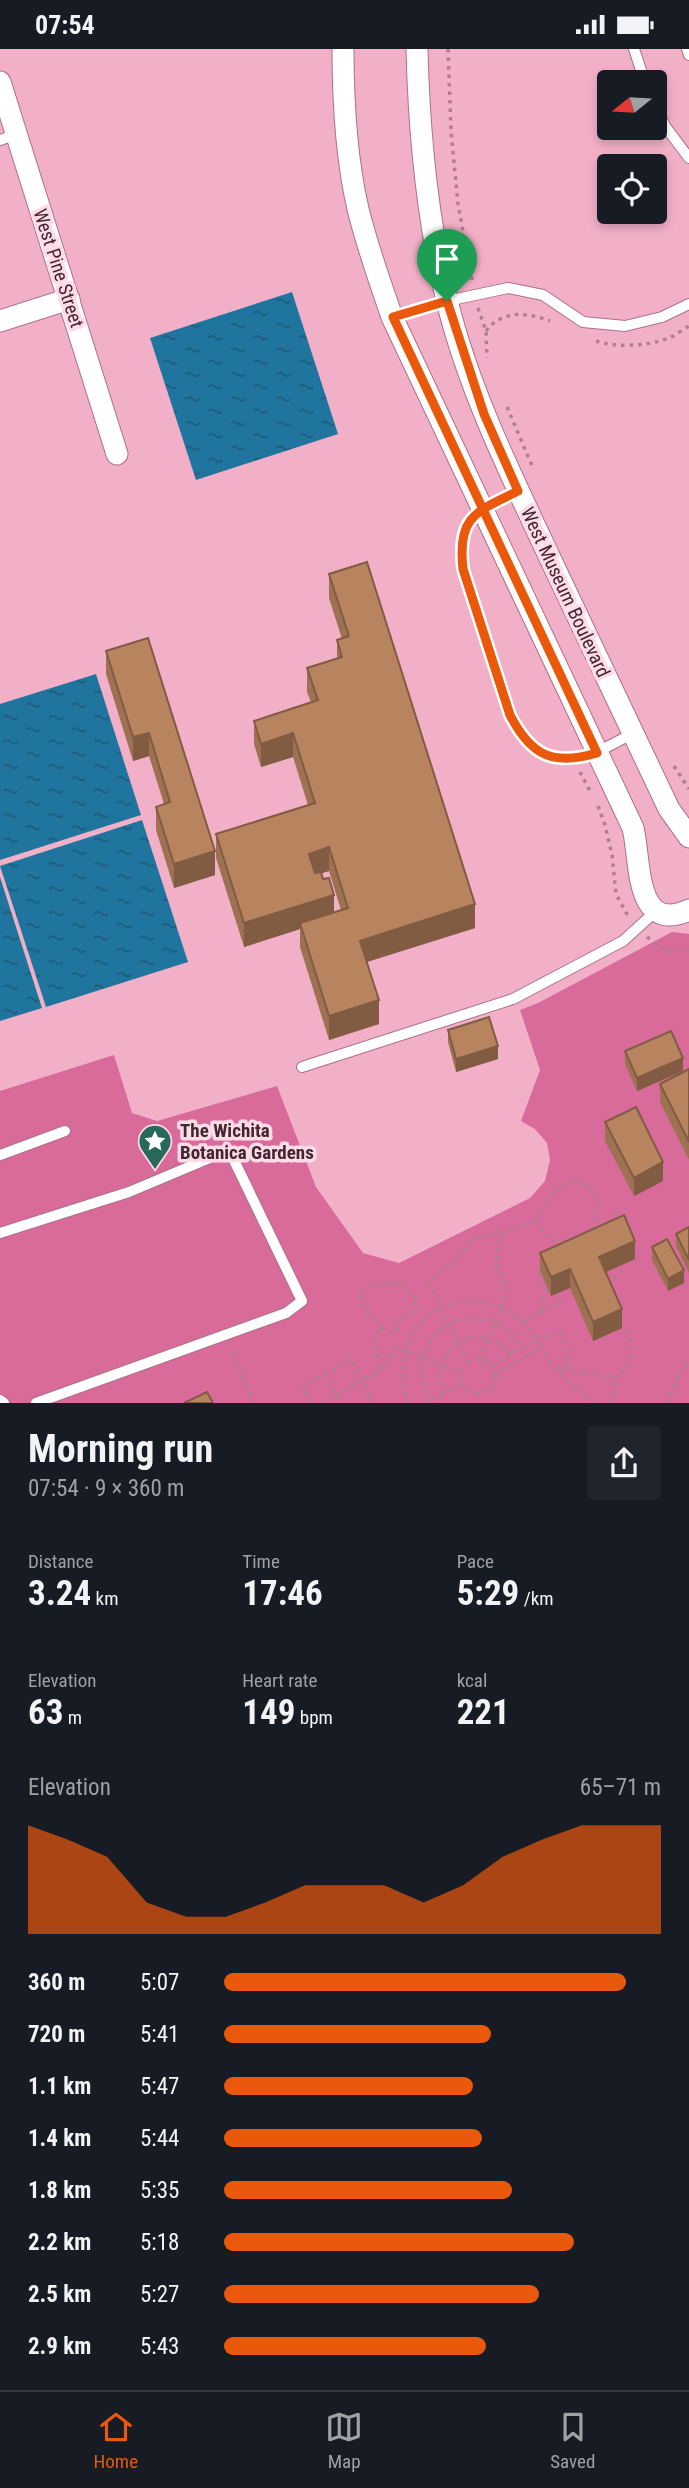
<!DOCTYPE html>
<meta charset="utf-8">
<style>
body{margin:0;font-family:"Roboto Condensed",sans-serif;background:#20242c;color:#f1f3f6;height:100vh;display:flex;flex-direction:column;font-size:26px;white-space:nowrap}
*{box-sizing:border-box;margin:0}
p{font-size:23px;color:#9ea1a6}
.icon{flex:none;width:38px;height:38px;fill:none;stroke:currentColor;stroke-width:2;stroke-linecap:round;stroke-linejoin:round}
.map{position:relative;height:1354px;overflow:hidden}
.drawer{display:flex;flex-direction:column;background:#171b24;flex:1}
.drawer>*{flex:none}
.needle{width:46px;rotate:252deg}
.controls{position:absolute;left:597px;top:21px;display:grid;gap:14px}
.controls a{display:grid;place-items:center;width:70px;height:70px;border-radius:7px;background:#171b24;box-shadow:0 4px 10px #0003;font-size:35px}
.pin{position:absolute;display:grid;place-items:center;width:60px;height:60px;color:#fff;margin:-72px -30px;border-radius:50% 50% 50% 0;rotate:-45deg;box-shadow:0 0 7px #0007}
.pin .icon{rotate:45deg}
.round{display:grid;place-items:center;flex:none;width:74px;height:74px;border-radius:7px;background:#20242c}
.overview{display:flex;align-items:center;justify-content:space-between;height:119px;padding:0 28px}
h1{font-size:38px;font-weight:700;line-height:52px}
.figures{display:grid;grid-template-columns:repeat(3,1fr);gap:10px;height:119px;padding:7px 28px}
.figures div{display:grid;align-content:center}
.figures b{font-size:35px;font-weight:700}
.figures small{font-size:19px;font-weight:400}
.figures p{font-size:19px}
.chart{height:196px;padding:14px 28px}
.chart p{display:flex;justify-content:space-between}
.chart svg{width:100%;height:126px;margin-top:7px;fill:#ea580c;opacity:.7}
ul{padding:0 28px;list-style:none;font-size:23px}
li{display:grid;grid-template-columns:112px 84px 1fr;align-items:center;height:52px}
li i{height:18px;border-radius:9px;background:#ea580c}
.status{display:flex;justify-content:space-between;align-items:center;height:49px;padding:0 35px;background:#171b24;direction:ltr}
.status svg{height:19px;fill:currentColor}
.menu{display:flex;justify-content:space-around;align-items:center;height:98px;border-top:2px solid #363941;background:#171b24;font-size:19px;color:#9ea1a6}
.menu a{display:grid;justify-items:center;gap:4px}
.menu .on{color:#ea580c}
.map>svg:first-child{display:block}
.garden{fill:#d96b9a}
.water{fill:url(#water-ripples)}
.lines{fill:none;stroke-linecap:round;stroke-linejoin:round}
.lane-casing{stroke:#ad7088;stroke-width:12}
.street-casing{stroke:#ad7088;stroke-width:23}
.path{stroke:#b17d90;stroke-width:3.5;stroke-dasharray:3.5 5;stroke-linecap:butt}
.lane{stroke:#fff;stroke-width:10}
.street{stroke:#fff;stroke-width:21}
.wall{fill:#9e7152;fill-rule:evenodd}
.shaded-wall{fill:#815c42}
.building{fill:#b8835f;stroke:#815c42;stroke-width:2}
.route-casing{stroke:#fff;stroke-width:14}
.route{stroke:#ea580c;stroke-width:9}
.labels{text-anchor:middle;stroke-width:7;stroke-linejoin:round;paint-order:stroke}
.street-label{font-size:19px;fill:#412731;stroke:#fedbe7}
.poi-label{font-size:19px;font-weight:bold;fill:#412731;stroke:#fedbe7;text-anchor:start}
</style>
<div class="status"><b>07:54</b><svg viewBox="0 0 49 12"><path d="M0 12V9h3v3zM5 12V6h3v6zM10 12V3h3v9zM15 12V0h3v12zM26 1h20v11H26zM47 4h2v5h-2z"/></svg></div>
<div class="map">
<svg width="689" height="1354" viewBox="0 0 689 1354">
<defs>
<pattern id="water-ripples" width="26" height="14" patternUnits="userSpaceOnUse" patternTransform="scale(1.75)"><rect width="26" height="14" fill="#20759f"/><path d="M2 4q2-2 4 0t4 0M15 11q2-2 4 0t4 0" fill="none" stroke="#1d5b7b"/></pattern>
</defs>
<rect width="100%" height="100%" fill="#f2b0c8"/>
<polygon class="garden" points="672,883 689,885 689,1354 0,1354 0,1042 114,1006 132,1064 157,1072 277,1037 316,1138 363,1204 399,1214 530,1149 545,1132 550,1111 547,1094 535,1080 521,1072 540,1021 520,961 538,954"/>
<g class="water">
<polygon points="292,243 338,385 196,431 150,289"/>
<polygon points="96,625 141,766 0,811 0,655"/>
<polygon points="142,771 188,913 46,958 0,817"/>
<polygon points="0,828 42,959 0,972"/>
</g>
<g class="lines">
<defs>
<g id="lane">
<polyline points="634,0 645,33"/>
<polyline points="687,0 689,6"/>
<polyline points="654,54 665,77 689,109"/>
<polyline points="0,91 17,85"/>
<polyline points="392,268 447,252 508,239 543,246 583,273 625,277 662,268 689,255"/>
<path d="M518,442C476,463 456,467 463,520L511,666C543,731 582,713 633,684"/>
<polyline points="302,1018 513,950 623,892 656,862"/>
<polyline points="0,1106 65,1082"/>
<polyline points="0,1184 129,1143 229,1101 302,1252 286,1264 36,1354"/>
<polyline points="0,1351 4,1354"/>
</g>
<g id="street">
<path d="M343,0C343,54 346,108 358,160C367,197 380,233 392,268L633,779C641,811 634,886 689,861"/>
<path d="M417,0C419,85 427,169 447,252C469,341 510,424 549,507C589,591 629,676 669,760L689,788"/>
<polyline points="0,33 117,405"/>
<polyline points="0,272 69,250"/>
</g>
</defs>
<use href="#lane" class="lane-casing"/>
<use href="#street" class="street-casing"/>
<g class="path">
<polyline points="448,0 451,82 458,155 472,231"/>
<polyline points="478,259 486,282 487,309"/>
<path d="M486,282C502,261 527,263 550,272"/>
<path d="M596,292C617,299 648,297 669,289C676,286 683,280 689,277"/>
<polyline points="507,358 533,419"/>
<polyline points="674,717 689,740"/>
<polyline points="580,723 591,744"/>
<polyline points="598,757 605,776 612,806 616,845 628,867"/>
<polyline points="647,888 666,902 689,901"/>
<polyline points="536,1172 548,1187 562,1197"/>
<polyline points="612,1175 617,1157"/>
<path d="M501,1184L536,1172C549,1149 560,1125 590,1137L599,1153L594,1182"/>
<polyline points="541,1220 536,1223 546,1236 540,1263 566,1250"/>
<polyline points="607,1233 621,1225 624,1212"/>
<polyline points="540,1263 524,1273 542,1299"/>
<polyline points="379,1278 363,1256 359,1244 371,1237 399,1233 417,1250 413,1262 400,1269 398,1281 391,1284 379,1278 375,1292 380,1321"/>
<polyline points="233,1304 253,1354"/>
<circle cx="478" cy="1327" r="17"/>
<polyline points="481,1310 495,1273 509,1282 522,1299"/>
<polyline points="492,1317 536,1290 560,1283 568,1299 568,1316 559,1320 615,1329"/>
<polyline points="325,1325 351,1310 373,1354"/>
<path d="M495,1325L542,1299C552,1320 576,1339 594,1354"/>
<polyline points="443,1345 438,1324 441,1316 461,1324"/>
<path d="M430,1352C415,1326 422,1287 451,1274C465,1267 481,1270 495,1273L502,1258C480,1250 463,1250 441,1258L429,1233L437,1225L453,1215L473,1189L501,1184L496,1215L507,1238L502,1258L524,1273"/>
<polyline points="310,1354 303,1338 325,1325 340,1354"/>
<path d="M321,1354L387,1317L395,1299L441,1316C455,1281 487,1281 511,1305"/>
<path d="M409,1354C401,1329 401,1297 419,1275C425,1269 434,1263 441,1258L468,1312"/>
<polyline points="426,1354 462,1335"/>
<path d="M612,1354L615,1329C638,1312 632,1303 628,1277"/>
<polyline points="667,1354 683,1316 689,1313"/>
</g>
<use href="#lane" class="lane"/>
<use href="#street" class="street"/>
</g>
<g class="wall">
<path d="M329,525L475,879L367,913L379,975L329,991L300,898V880L244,898L216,809V785L308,756L293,708L261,718L254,695V672L311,653L307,643V619L337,610V591L342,590L329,549ZM329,822L341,861L334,863L321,824Z"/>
<polygon points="148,589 215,826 174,839 156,781 156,758 164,755 149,707 133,712 106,625 106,602"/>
<polygon points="448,981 498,1010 456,1023 448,993"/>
<polygon points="625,1002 683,1022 637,1042 625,1015"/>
<polygon points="689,1020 689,1111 660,1053 660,1035"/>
<polygon points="605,1073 663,1132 634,1147 605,1092"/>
<polygon points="689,1178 689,1224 676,1197 676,1185"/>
<polygon points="652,1198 684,1234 668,1242 652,1211"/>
<polygon points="540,1204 635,1210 606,1223 622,1279 593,1292 570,1239 551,1247 540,1222"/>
</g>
<g class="shaded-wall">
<polygon points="149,684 149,707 133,712 133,688"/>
<polygon points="293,684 293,708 261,718 261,695"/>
<polygon points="329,798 329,822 309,828 309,805"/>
<polygon points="215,802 215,826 174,839 174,815"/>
<polygon points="334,846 334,869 300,874 300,880 244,898 244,874"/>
<polygon points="475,855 475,879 360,915 360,892"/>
<polygon points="379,951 379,975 329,991 329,967"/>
<polygon points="498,997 498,1010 456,1023 456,1010"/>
<polygon points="683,1009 683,1022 637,1042 637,1029"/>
<polygon points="663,1113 663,1132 634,1147 634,1129"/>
<polygon points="635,1192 635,1210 599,1226 599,1208"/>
<polygon points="570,1220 570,1239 551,1247 551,1228"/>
<polygon points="684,1221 684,1234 668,1242 668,1230"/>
<polygon points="622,1260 622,1279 593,1292 593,1273"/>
</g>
<g class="building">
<polygon points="367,513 475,855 360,892 379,951 329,967 300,874 348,859 329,798 309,805 315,824 321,823 323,830 329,829 334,846 244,874 216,785 315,754 293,684 261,695 254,672 318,651 307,619 342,608 337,591 349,587 329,525"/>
<polygon points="148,589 215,802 174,815 156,758 170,753 149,684 133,688 106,602"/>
<polygon points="489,968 498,997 456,1010 448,981"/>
<polygon points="671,982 683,1009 637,1029 625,1002"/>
<polygon points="689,1020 689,1093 660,1035"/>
<polygon points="636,1058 663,1113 634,1129 605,1073"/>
<polygon points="624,1166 635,1192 599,1208 622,1260 593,1273 570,1220 551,1228 540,1204"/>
<polygon points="689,1178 689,1211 676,1185"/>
<polygon points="667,1190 684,1221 668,1230 652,1198"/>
<polygon points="207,1343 213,1354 184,1354"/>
</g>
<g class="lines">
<defs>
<path id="route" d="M447,252L484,365L518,442C476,463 457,467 463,520L510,666C531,707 553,717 597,704C529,558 461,413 393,268L447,252"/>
</defs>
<use href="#route" class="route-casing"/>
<use href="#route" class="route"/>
</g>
<defs>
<symbol id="sight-pin" viewBox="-11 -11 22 30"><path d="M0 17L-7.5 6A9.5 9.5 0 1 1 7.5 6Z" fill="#27695a" stroke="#fedbe7"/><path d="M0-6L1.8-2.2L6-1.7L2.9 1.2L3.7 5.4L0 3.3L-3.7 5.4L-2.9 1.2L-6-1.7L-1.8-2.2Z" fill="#fff"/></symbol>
</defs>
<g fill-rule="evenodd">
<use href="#sight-pin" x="136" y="1073" width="38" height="52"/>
</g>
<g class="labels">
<g class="street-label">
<text transform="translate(59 219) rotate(72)" y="7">West Pine Street</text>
<text transform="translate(566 543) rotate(65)" y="7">West Museum Boulevard</text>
</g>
<g class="poi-label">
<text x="180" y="1088">The Wichita<tspan x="180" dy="22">Botanica Gardens</tspan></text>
</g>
</g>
</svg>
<div class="controls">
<a><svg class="needle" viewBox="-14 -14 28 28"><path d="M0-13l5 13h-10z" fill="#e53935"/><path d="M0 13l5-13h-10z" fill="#9ea1a6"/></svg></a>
<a><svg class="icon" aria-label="locate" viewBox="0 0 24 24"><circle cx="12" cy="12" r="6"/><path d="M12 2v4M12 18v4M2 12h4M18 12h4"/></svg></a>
</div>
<div class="pin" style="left:447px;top:252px;background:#1e9e55"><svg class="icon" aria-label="arrive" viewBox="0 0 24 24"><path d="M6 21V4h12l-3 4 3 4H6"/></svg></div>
</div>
<section class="drawer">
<div class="overview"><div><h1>Morning run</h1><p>07:54 · 9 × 360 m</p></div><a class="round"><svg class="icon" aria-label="share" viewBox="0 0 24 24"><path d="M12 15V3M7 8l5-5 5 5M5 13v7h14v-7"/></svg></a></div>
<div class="figures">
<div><p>Distance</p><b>3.24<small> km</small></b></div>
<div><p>Time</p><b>17:46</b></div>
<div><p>Pace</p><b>5:29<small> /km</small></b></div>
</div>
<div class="figures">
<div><p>Elevation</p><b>63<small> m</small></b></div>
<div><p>Heart rate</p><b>149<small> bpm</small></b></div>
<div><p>kcal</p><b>221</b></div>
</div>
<div class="chart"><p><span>Elevation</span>65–71 m</p>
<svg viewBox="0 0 160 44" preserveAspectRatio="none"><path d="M0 44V6L10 11L20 17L30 33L40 38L50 38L60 33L70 27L80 27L90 27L100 33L110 27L120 17L130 11L140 6L150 6L160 6V44z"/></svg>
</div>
<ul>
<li><b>360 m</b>5:07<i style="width:92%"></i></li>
<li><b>720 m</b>5:41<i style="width:61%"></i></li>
<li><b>1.1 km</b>5:47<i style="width:57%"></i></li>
<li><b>1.4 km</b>5:44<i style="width:59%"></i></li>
<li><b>1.8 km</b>5:35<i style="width:66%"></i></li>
<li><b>2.2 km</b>5:18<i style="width:80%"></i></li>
<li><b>2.5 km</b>5:27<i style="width:72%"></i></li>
<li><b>2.9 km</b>5:43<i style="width:60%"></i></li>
</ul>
</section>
<nav class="menu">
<a class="on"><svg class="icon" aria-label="home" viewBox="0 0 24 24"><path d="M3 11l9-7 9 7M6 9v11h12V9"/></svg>Home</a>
<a><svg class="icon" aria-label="map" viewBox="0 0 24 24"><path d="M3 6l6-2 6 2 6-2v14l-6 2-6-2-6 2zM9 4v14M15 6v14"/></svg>Map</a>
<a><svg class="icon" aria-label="saved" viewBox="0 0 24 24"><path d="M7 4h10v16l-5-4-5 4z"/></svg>Saved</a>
</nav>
